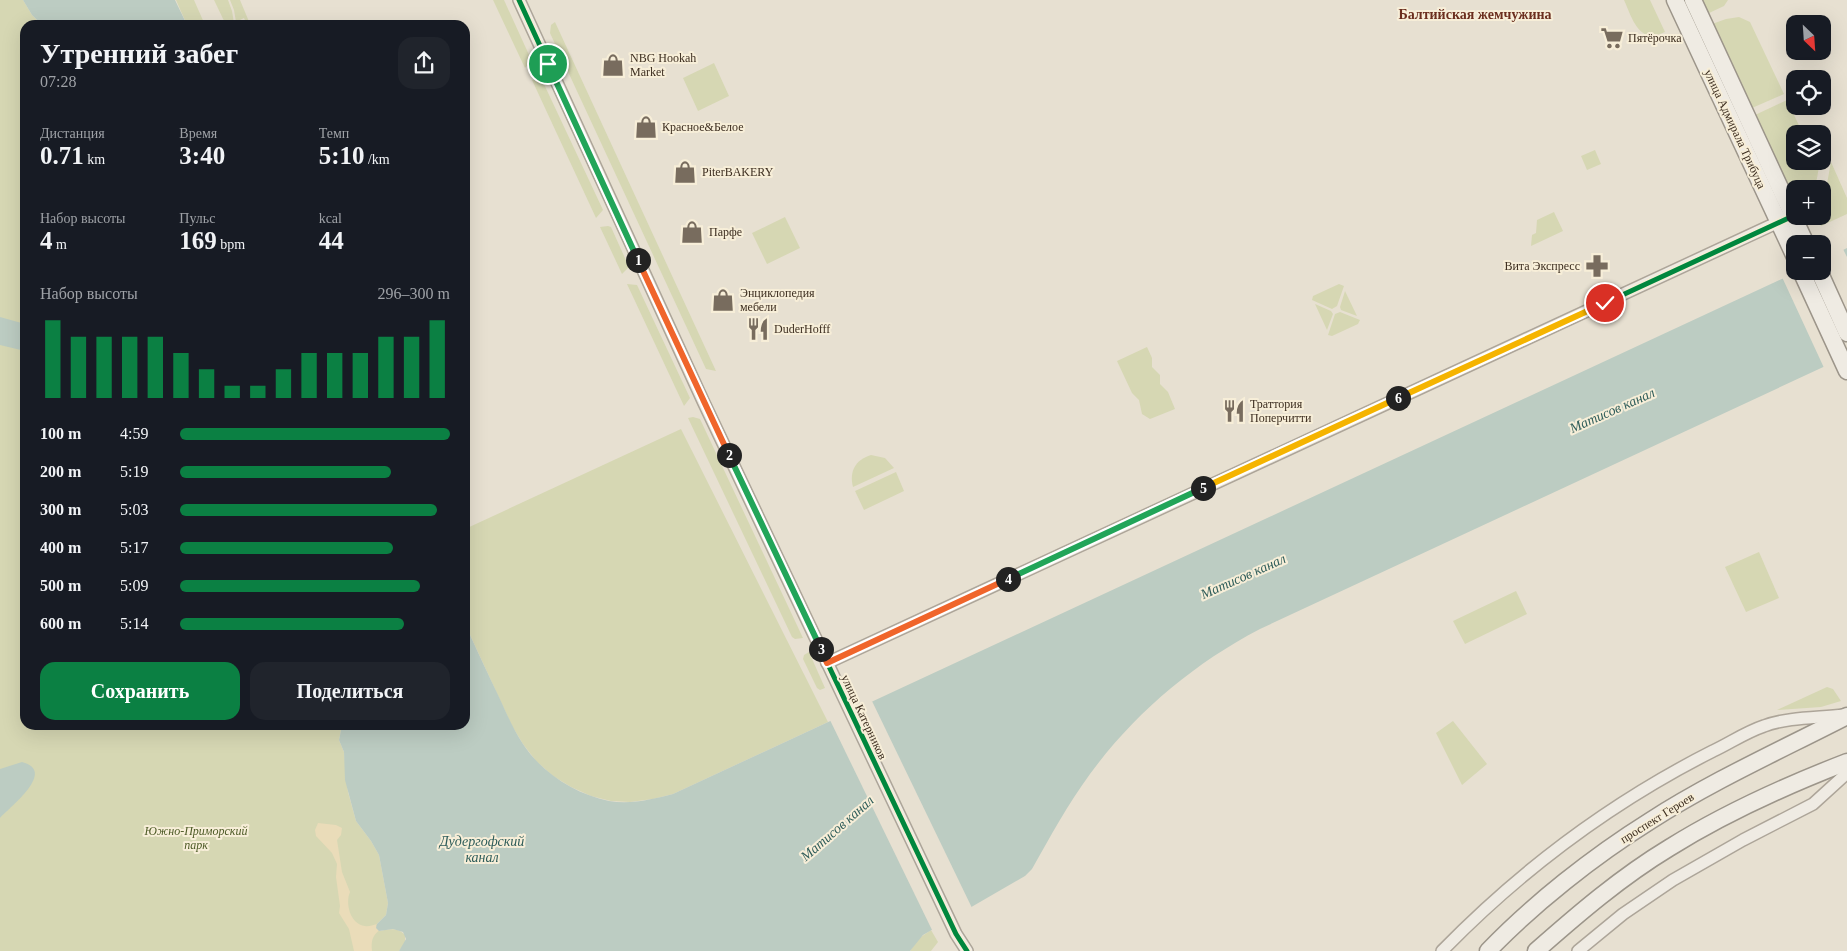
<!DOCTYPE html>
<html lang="ru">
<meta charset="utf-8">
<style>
body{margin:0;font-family:Georgia,serif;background:#20242c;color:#f1f3f6;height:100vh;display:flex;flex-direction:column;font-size:19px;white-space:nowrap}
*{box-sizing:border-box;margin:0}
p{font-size:16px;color:#9ea1a6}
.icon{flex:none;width:28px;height:28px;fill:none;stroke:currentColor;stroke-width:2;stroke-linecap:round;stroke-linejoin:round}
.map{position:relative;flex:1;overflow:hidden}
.drawer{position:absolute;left:20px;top:20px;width:450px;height:710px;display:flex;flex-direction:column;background:#171b24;border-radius:15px;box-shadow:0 5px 20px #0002}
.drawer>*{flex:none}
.needle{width:32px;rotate:155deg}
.fabs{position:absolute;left:1786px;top:15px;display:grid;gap:10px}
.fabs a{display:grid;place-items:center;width:45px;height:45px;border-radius:10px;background:#171b24;box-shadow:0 5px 20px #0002;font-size:25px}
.pin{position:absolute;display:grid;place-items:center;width:42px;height:42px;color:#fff;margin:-21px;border:2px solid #fff;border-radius:50%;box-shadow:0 1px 5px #0007}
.km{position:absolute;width:25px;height:25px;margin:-12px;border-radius:50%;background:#222;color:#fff;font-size:14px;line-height:25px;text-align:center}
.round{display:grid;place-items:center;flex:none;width:52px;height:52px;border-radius:15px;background:#20242c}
.summary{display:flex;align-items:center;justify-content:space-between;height:85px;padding:0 20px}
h1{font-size:28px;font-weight:800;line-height:38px}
.metrics{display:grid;grid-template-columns:repeat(3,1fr);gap:8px;height:85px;padding:5px 20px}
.metrics div{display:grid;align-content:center}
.metrics b{font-size:25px;font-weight:800}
.metrics small{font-size:14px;font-weight:400}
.metrics p{font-size:14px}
.chart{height:140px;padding:10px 20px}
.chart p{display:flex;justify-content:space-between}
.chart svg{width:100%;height:90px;margin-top:5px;stroke:#0b8043;stroke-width:6}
.action{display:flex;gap:10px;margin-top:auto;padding:10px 20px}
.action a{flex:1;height:58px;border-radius:15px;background:#0b8043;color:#fff;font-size:20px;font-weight:800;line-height:58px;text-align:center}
.action a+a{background:#20242c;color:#f1f3f6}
ul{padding:0 20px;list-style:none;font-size:16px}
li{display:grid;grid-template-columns:80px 60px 1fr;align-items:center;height:38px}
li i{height:12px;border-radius:6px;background:#0b8043}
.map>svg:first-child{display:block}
.green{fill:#d6d7b3}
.sand{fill:#eadcb9}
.water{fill:#bcccc2}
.pier{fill:#e7e0d1}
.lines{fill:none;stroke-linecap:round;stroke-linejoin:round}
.street-casing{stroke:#ada599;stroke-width:14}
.secondary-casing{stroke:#9c958a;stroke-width:19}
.street{stroke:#efebe3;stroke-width:11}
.secondary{stroke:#efebe3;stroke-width:16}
.cycleway-casing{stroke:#f7eed8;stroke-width:8}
.cycleway{stroke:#00873e;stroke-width:5}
.split-1-casing{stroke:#fff;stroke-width:10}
.split-2-casing{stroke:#fff;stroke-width:10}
.split-3-casing{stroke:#fff;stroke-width:10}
.split-4-casing{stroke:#fff;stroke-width:10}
.split-5-casing{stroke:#fff;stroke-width:10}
.split-6-casing{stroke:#fff;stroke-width:10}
.split-7-casing{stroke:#fff;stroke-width:10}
.split-1{stroke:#22a559;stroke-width:6}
.split-2{stroke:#f0652b;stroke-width:6}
.split-3{stroke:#22a559;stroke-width:6}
.split-4{stroke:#f0652b;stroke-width:6}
.split-5{stroke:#22a559;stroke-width:6}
.split-6{stroke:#f5b400;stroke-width:6}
.split-7{stroke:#f5b400;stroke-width:6}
.labels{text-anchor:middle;stroke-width:4;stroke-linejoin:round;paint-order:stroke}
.poi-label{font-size:12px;fill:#3d2e20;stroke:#f7eed8;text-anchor:start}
.street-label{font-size:12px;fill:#3d2e20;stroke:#f7eed8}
.park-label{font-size:12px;font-style:italic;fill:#4d5a26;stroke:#f7eed8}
.neighbourhood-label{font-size:14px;font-weight:bold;fill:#6b2e1e;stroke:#f7eed8}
.water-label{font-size:14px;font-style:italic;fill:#2f5d5a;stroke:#f7eed8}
</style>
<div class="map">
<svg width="1847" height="951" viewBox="0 0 1847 951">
<rect width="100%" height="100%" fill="#e7e0d1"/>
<g class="green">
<path d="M0,0H23L32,15L42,25H25V725H342L339,740L344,752L348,792L356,821L371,841L379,855L388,903L386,915L377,924L379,931C389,929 398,927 405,935V943L399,951H0Z"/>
<polygon points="176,0 194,0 205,25 187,25"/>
<polygon points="214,0 228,0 232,11 234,23 231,25 226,25"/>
<polygon points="230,0 240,0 250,24 247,25 244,18 236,22 234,10"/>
<polygon points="493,0 504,0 530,57 529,63 525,68"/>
<path d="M1624,0H1650L1665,32C1639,45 1633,20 1624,0Z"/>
<polygon points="1702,0 1728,0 1724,6 1707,14"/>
<polygon points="1739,17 1750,22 1784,94 1752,108 1712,24 1726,19"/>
<polygon points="555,22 716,371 706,369 550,33 551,25"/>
<polygon points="714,63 729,96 698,111 683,78"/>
<polygon points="532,80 537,80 543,82 603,210 596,218"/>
<polygon points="1787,100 1803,134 1795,134 1795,161 1816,161 1819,167 1815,189 1795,189 1795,199 1755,115"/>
<polygon points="1595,150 1601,164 1587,170 1581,156"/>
<polygon points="1831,162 1847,198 1847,214 1821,226 1819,221 1820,216 1822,216 1823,205"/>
<polygon points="1554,212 1563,231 1531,246 1532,235 1536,233 1537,220"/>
<polygon points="785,217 800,248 767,264 752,233"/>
<polygon points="608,226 611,227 629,267 622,274 600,227"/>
<polygon points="627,284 637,285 690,398 684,406"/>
<polygon points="1339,284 1344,286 1337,306 1332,309 1312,300 1313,296"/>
<polygon points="1345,291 1357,316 1341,310 1340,307"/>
<polygon points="1315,304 1331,311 1333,314 1327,330"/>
<polygon points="1340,312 1360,320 1358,324 1332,336 1328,335 1335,314"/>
<polygon points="1147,347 1152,358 1152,367 1160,375 1160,384 1168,392 1175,409 1150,419 1142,414 1139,400 1132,393 1117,361"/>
<polygon points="693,417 700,419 803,638 795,639 792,637 688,418"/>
<polygon points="681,429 828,722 673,794 653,799 630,802 611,801 591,796 571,787 553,776 536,761 523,744 512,726 465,624 465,529"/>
<path d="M871,455L885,458L894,468L853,487C849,472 855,460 871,455Z"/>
<polygon points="896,472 904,491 864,510 855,491"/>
<polygon points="1759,552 1779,598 1746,612 1725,567"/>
<polygon points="1516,591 1527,614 1465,644 1453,621"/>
<polygon points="809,652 825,688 820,690 817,688 803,659 804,655"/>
<polygon points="1827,687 1833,689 1841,701 1821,707 1777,710"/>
<polygon points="1453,721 1487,764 1462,785 1436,733"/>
<polygon points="931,930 938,942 931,951 910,951 918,939"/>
</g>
<path class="sand" d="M318,823L336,825L342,828L341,835L337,840L342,872L350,892C345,903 350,924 365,926C368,927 373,925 377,924L376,926L380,930C372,935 371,942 372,951H354L349,929L339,913L340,906L336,877L337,864L332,853L316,836L315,830Z"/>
<g class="water">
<polygon points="23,0 175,0 187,25 42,25 32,15"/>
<path d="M1847,248V356L1260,629C1193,664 1135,713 1090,774C1068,804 1050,837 1032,869L1025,876L923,935L910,951H399L406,939L403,932L393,929L379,931L376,928L377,924L386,915L388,903L379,855L371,841L356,821L345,780L344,752L339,740L342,725H465V624C476,648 487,672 499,697C506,712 513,729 523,744C542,773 575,794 609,801C631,805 653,799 673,794L1799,271H1822L1823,260Z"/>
<polygon points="0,317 25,324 25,351 0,345"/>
<path d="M22,762C57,771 11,806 0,818V769Z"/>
</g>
<g class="pier">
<polygon points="1842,247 1847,257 1847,359 1825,370 1782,277 1795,271 1822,271 1822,257"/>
<polygon points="871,699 973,910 933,932 829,718"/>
</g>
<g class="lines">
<defs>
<g id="street">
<polyline points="519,0 704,403 956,934 967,951"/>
<polyline points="827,663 1785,219"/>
<path d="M1442,951C1521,870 1612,802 1713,751C1730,743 1746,732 1764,726C1788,717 1818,718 1843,715"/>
<polyline points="1578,951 1623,914 1673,880 1743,840 1813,804 1847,773"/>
</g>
<g id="secondary">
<polyline points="1675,0 1795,257"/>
<polyline points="1693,0 1806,244"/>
<polyline points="1801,271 1847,371"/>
<polyline points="1819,271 1847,333"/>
<path d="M1488,951C1533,904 1594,856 1650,821C1712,781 1781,750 1847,716"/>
<path d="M1536,951C1578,914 1621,877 1669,848C1725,813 1785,786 1847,762"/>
</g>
</defs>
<use href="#street" class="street-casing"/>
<use href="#secondary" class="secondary-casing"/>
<use href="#street" class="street"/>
<use href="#secondary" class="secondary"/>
<defs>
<g id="cycleway">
<polyline points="519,0 704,403 956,934 967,951"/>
<polyline points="827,663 1793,216"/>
</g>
</defs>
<use href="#cycleway" class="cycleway-casing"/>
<use href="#cycleway" class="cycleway"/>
</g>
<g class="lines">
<defs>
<polyline id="split-1" points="548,64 638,260"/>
<polyline id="split-2" points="638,260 729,455"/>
<polyline id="split-3" points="729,455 821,649"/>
<polyline id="split-4" points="821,649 827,663 1008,579"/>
<polyline id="split-5" points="1008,579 1203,488"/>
<polyline id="split-6" points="1203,488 1398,398"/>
<polyline id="split-7" points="1398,398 1605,303"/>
</defs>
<use href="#split-1" class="split-1-casing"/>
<use href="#split-2" class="split-2-casing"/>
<use href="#split-3" class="split-3-casing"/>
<use href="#split-4" class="split-4-casing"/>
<use href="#split-5" class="split-5-casing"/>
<use href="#split-6" class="split-6-casing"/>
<use href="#split-7" class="split-7-casing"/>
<use href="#split-1" class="split-1"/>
<use href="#split-2" class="split-2"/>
<use href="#split-3" class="split-3"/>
<use href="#split-4" class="split-4"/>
<use href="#split-5" class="split-5"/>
<use href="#split-6" class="split-6"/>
<use href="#split-7" class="split-7"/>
</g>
<defs>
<symbol id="supermarket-bare" viewBox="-9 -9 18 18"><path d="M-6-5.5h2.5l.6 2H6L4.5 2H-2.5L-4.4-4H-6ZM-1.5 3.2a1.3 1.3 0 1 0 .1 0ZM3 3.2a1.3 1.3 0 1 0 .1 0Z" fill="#786c5e" stroke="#f7eed8" stroke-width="2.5" paint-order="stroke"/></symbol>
<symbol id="shop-bare" viewBox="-9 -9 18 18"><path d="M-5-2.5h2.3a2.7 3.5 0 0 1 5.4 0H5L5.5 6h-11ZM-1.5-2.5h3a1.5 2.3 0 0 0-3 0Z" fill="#786c5e" stroke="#f7eed8" stroke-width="2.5" paint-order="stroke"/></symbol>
<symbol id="pharmacy-bare" viewBox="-9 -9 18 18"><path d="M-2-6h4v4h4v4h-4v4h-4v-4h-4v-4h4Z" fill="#786c5e" stroke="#f7eed8" stroke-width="2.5" paint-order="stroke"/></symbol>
<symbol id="restaurant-bare" viewBox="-9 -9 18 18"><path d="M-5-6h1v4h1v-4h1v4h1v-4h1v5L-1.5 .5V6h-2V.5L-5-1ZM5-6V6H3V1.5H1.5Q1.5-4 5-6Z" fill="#786c5e" stroke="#f7eed8" stroke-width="2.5" paint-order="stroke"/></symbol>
</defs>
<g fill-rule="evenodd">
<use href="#supermarket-bare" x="1596" y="22" width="32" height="32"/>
<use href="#shop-bare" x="597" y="49" width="32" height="32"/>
<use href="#shop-bare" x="630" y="111" width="32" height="32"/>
<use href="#shop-bare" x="669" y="156" width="32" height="32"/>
<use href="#shop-bare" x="676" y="216" width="32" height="32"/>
<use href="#pharmacy-bare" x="1581" y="250" width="32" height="32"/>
<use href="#shop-bare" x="707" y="284" width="32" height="32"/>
<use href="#restaurant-bare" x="742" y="313" width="32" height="32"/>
<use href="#restaurant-bare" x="1218" y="395" width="32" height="32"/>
</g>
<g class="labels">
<g class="poi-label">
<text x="1628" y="42">Пятёрочка</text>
<text x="630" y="62">NBG Hookah<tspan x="630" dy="14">Market</tspan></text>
<text x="662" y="131">Красное&amp;Белое</text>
<text x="702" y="176">PiterBAKERY</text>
<text x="709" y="236">Парфе</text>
<text x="1580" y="270" text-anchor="end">Вита Экспресс</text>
<text x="740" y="297">Энциклопедия<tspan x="740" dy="14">мебели</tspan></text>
<text x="774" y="333">DuderHofff</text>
<text x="1250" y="408">Траттория<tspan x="1250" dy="14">Поперчитти</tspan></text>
</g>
<g class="street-label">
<text transform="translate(1735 129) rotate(65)" y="4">улица Адмирала Трибуца</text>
<text transform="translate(864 717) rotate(65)" y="4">улица Катерников</text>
<text transform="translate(1657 818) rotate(-32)" y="4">проспект Героев</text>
</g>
<g class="park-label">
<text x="196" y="835">Южно-Приморский<tspan x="196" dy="14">парк</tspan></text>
</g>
<g class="neighbourhood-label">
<text x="1475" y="19">Балтийская жемчужина</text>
</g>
<g class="water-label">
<text transform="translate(1612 410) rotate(-24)" y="5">Матисов канал</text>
<text transform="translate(1243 576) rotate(-24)" y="5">Матисов канал</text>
<text transform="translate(837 828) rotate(-41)" y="5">Матисов канал</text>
<text x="482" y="846">Дудергофский<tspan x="482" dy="16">канал</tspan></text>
</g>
</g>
</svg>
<div class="fabs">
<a><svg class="needle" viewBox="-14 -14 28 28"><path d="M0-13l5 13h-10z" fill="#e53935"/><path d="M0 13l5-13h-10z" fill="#9ea1a6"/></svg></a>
<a><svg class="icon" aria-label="locate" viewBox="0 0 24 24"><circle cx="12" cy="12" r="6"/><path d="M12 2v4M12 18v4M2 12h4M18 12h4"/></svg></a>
<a><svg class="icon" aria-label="layers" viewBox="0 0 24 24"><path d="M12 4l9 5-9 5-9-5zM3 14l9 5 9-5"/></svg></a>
<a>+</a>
<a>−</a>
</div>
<div class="pin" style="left:548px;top:64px;background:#1e9e55"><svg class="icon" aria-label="arrive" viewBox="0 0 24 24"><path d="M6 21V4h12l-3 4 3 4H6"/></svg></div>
<div class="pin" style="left:1605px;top:303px;background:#d93025"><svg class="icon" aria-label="check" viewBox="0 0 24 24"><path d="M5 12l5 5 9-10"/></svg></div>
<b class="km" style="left:638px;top:260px">1</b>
<b class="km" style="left:729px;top:455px">2</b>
<b class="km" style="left:821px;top:649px">3</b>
<b class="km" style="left:1008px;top:579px">4</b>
<b class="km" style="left:1203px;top:488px">5</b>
<b class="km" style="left:1398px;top:398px">6</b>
<section class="drawer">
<div class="summary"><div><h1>Утренний забег</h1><p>07:28</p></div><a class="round"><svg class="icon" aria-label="share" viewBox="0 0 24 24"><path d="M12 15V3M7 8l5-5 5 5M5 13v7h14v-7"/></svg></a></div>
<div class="metrics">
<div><p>Дистанция</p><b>0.71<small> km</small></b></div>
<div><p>Время</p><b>3:40</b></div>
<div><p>Темп</p><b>5:10<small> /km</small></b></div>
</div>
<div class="metrics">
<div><p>Набор высоты</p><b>4<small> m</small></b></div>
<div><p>Пульс</p><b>169<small> bpm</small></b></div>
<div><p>kcal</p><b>44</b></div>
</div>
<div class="chart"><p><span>Набор высоты</span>296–300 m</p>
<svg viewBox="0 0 160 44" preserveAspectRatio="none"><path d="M5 44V6M15 44V14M25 44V14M35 44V14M45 44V14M55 44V22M65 44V30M75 44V38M85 44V38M95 44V30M105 44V22M115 44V22M125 44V22M135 44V14M145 44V14M155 44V6"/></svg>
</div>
<ul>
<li><b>100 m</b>4:59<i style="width:100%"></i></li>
<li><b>200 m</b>5:19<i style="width:78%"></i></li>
<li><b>300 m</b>5:03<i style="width:95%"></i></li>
<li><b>400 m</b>5:17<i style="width:79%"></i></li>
<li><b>500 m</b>5:09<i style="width:89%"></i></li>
<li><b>600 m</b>5:14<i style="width:83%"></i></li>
</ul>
<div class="action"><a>Сохранить</a><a>Поделиться</a></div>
</section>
</div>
